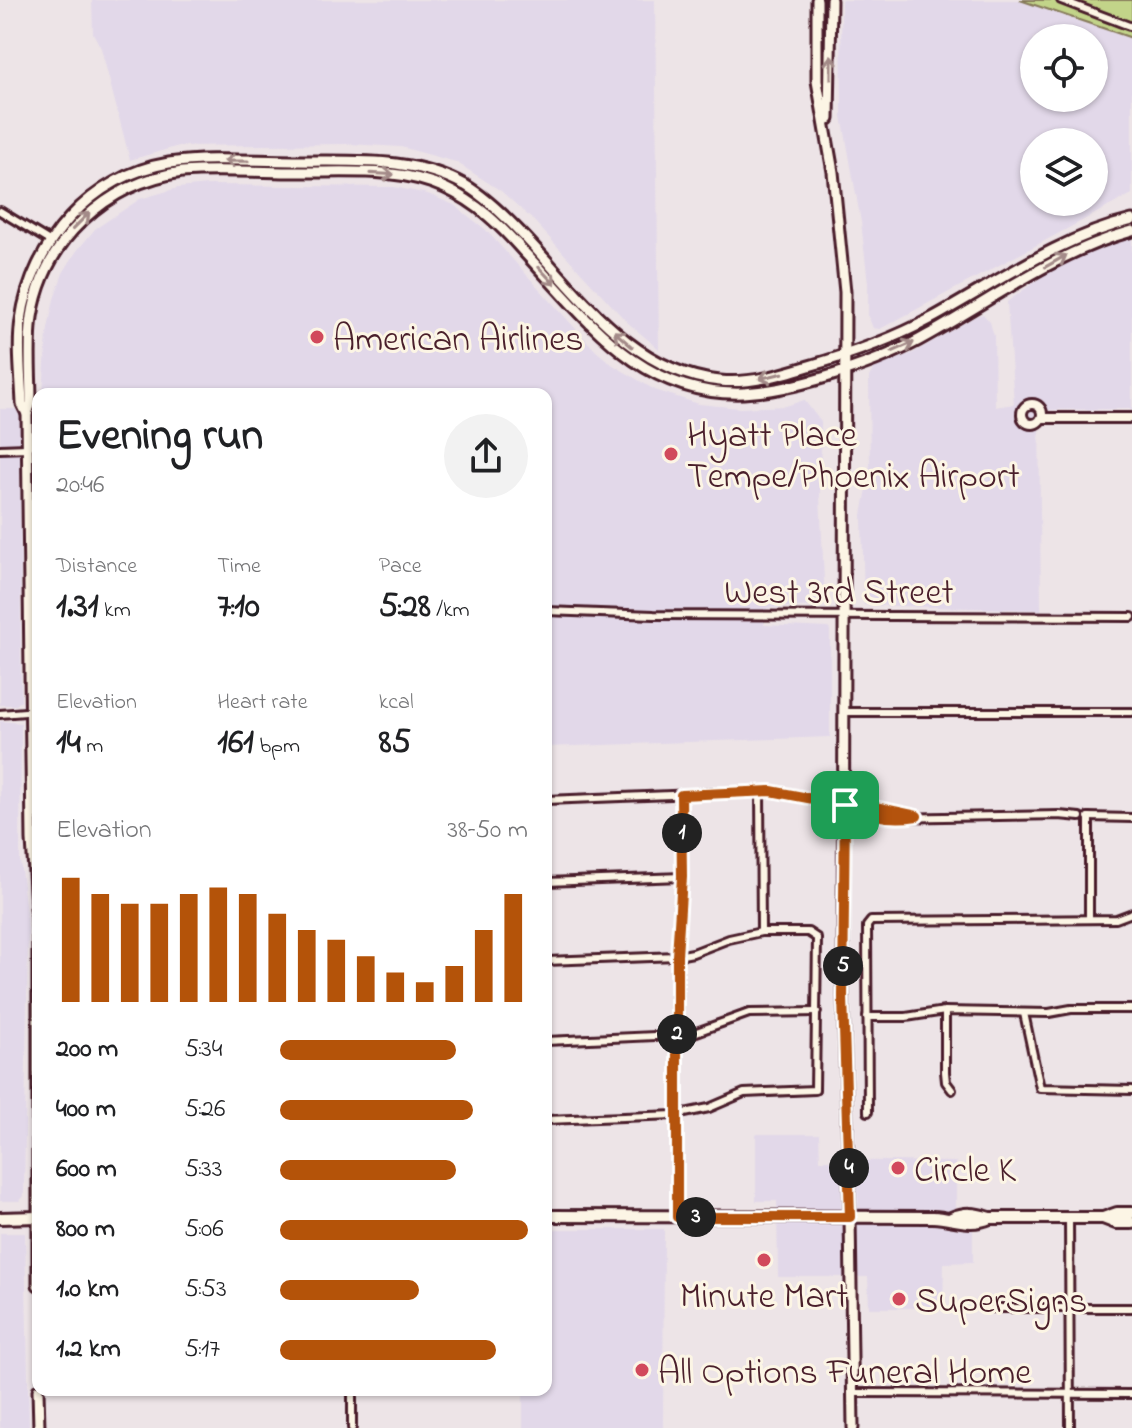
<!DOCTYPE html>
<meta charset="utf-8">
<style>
body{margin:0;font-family:"Indie Flower",sans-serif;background:#f2f2f2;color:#202124;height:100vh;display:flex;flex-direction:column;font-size:30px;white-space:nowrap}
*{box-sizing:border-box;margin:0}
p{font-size:26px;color:#757577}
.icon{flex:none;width:44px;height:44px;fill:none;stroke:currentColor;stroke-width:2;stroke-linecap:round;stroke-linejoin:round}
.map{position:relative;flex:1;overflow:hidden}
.details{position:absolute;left:32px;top:388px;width:520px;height:1008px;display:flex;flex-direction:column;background:#fff;border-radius:16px;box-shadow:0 2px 6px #0004}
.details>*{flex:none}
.tools{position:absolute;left:1020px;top:24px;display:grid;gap:16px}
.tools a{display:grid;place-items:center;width:88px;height:88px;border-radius:50%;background:#fff;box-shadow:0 2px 6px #0004;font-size:40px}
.pin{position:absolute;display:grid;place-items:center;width:68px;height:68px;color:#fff;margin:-34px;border-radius:16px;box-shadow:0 4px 12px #0006}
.km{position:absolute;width:40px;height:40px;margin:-20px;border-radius:50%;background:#222;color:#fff;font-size:22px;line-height:40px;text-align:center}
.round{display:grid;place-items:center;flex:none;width:84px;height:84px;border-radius:42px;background:#f2f2f2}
.summary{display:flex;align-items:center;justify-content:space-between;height:136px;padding:0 24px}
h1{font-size:44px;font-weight:700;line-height:60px}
.metrics{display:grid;grid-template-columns:repeat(3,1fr);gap:12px;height:136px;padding:8px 24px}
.metrics div{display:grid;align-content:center}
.metrics b{font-size:34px;font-weight:700}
.metrics small{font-size:22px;font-weight:400}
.metrics p{font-size:22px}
.chart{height:224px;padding:16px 24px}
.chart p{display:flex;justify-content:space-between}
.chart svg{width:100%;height:144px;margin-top:8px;stroke:#b45309;stroke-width:6}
ul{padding:0 24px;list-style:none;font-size:26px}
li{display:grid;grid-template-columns:128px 96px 1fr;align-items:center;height:60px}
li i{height:20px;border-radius:10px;background:#b45309}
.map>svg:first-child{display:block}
.built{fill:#e2d8e9;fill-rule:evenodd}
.green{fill:#c2d489;stroke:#867a5a;stroke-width:2}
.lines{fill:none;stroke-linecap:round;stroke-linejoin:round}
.minor-casing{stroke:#4a1f2b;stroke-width:12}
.tertiary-casing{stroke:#4a1f2b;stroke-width:14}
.secondary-casing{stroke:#4a1f2b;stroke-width:15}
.primary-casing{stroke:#4a1f2b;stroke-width:16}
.minor{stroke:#fcf5e5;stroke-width:6}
.tertiary{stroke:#fcf5e5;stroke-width:8}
.secondary{stroke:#fcf5e5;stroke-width:9}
.primary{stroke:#fcf5e5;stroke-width:10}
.oneway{stroke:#a38a88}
.route-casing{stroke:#fff;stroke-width:16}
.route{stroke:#b45309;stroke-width:10}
.poi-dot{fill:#d1495b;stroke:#fcf5e5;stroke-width:3}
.labels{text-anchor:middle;stroke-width:6;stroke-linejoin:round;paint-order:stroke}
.poi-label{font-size:36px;fill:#4a1f2b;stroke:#fcf5e5;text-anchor:start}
.street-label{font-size:36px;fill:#4a1f2b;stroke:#fcf5e5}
</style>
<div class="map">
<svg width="1132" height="1428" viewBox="0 0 1132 1428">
<rect width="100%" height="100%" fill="#ede4e7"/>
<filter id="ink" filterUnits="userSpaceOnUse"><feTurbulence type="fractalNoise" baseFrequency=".0125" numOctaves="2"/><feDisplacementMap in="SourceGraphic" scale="16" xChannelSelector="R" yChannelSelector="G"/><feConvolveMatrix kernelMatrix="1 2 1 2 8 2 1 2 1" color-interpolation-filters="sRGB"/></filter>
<g filter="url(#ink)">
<g class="built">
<polygon points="92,0 655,0 659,349 627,322 533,220 501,191 456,162 401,147 349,144 179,146 130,160 101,48 93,33"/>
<path d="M841,0H1020L1132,38V194L880,329L873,328L868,316V283L861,222L842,116ZM1034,38H1094V98H1034ZM1034,142H1094V202H1034Z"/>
<polygon points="207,185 394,187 428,194 454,205 485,229 596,351 613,365 655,390 699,404 740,408 786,406 804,400 821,422 820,495 825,602 820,606 767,608 764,625 828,628 830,630 830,737 546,747 546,394 43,394 47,334 54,299 63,273 76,252 95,229 140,199 178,188"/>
<polygon points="1132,237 1132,409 1039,410 1041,610 864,605 862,515 870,473 869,377 874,368 913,353 976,316 983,314 990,322 994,336 995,407 1014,404 1007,302 1044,275 1085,254"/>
<polygon points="0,409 20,409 21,701 16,705 0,705"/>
<polygon points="0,721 21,723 20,860 28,931 24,1196 19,1201 0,1201"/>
<polygon points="756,1134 819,1134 820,1160 956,1162 956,1229 973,1230 973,1262 944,1263 943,1308 869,1308 868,1277 778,1277 777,1201 756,1201"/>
<polygon points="546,1229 664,1229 663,1428 523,1428 523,1390 546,1390"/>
<polygon points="0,1233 25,1233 29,1428 0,1428"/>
</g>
<polygon class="green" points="1020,0 1132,0 1132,38"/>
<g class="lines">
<defs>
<g id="minor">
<polyline points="1061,0 1132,27"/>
<polyline points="0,211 51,242"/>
<polyline points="0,449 27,448"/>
<polyline points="546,611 654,615 1132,617"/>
<polyline points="845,712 1132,712"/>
<polyline points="0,714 38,711"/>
<polyline points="760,791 761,932"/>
<polyline points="546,800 771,791 828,801 845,805 862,813 889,818 1059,815 1080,817"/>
<polyline points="848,805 861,804 912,815"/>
<polyline points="1088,817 1132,818"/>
<polyline points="1089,817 1089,919"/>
<polyline points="546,882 682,877"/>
<polyline points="546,961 677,956 693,953 729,939 761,932 808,932 817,938 815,1090 744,1093 709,1108 675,1115 546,1120"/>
<polyline points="945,1011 945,1072 946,1082 952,1090"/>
<polyline points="1024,1013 1040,1088 1132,1090"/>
<polyline points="867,1017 906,1017 945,1011 1049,1013 1071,1009 1132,1009"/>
<polyline points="546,1041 677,1035 691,1034 749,1013 817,1012"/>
<polyline points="868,1112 867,926 871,921 1116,919 1132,913"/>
<polyline points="677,1217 677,956 682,877 681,795"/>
<polyline points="1069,1218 1070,1428"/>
<polyline points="993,1308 1132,1308"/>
<polyline points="352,1390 352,1428"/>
<polyline points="853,1393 1132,1394"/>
</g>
<g id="tertiary">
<circle cx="1032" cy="414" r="10"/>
<polyline points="1042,418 1132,418"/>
</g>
<g id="secondary">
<polyline points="817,0 817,81 833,172 845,292 843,997 850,1217 853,1428"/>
<polyline points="829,119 831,0"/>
<path d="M27,414L22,404C21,376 17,347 21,320C32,243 91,176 169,163C210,157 253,161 294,161C352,162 413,156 465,185C487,198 506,217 523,235C580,295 632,372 720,381C750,384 780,375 809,366C851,354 893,339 932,318C996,283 1060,237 1132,220"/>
<path d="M38,1285V938L32,840L27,414L31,403C31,375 28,345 32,317C44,240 106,183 182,172C217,169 254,172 290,172C341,173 398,166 445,188C478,203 501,226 524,252C588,320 641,397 744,393C798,390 882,362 928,335C994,298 1058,251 1132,231"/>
<polyline points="38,1390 39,1428"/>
</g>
<g id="primary">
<path d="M546,1216L933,1217C954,1218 970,1227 990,1218"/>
<polyline points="0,1218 38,1217"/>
<path d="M951,1218C965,1212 975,1213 990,1218H1103L1116,1223H1132"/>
<polyline points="1103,1218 1117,1213 1132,1213"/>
</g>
</defs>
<use href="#minor" class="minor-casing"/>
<use href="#tertiary" class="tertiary-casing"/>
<use href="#secondary" class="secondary-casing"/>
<use href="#primary" class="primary-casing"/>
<use href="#minor" class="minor"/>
<use href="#tertiary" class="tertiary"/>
<use href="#secondary" class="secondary"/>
<use href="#primary" class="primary"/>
</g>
<defs><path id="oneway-shaft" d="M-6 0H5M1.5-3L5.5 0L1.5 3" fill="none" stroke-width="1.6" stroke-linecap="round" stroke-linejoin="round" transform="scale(2)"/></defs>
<g class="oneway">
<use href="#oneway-shaft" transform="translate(831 67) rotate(-90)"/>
<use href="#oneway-shaft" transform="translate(236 161) rotate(-179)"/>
<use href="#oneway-shaft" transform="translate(382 174) rotate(3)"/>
<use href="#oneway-shaft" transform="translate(81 221) rotate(-45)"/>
<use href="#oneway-shaft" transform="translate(1056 261) rotate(-29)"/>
<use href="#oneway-shaft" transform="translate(547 276) rotate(47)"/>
<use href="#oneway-shaft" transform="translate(623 339) rotate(-139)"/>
<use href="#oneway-shaft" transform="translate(903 347) rotate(-24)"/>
<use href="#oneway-shaft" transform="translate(771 376) rotate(167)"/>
</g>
</g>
<g class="lines" filter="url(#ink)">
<defs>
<path id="route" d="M845,805L771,791L681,795L682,877L677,956V1217H850L843,997L845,805L861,804L917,816C891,820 868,816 845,805"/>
</defs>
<use href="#route" class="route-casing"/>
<use href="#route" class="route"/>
</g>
<g class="poi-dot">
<circle cx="317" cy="337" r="8"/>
<circle cx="671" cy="454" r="8"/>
<circle cx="898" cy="1168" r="8"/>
<circle cx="764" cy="1260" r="8"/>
<circle cx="899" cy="1299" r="8"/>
<circle cx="642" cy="1370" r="8"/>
</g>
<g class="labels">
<g class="poi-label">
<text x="333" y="350">American Airlines</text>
<text x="687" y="446">Hyatt Place<tspan x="687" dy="41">Tempe/Phoenix Airport</tspan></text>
<text x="914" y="1181">Circle K</text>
<text x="764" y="1307" text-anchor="middle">Minute Mart</text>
<text x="915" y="1312">SuperSigns</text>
<text x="658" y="1383">All Options Funeral Home</text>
</g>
<g class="street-label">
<text x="839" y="603">West 3rd Street</text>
</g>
</g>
</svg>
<div class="tools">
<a><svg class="icon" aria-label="locate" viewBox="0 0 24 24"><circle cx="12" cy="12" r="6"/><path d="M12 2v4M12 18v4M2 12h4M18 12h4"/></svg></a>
<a><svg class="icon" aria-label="layers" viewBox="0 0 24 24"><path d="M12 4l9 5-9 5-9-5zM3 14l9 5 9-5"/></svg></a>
</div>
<div class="pin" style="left:845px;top:805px;background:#1e9e55"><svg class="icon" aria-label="arrive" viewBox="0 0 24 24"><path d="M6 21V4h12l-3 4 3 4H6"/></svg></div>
<b class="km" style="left:682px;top:833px">1</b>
<b class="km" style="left:677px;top:1034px">2</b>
<b class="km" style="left:696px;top:1217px">3</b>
<b class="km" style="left:849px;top:1168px">4</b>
<b class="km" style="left:843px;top:966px">5</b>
<section class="details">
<div class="summary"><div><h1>Evening run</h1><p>20:46</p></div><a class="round"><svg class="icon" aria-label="share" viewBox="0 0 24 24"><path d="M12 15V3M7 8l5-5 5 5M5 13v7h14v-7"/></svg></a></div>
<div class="metrics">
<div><p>Distance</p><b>1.31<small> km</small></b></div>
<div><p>Time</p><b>7:10</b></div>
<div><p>Pace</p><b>5:28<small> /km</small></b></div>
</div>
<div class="metrics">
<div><p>Elevation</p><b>14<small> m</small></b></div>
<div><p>Heart rate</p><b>161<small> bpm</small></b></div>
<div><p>kcal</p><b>85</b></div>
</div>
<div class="chart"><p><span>Elevation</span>38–50 m</p>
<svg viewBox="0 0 160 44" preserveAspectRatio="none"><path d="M5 44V6M15 44V11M25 44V14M35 44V14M45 44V11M55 44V9M65 44V11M75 44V17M85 44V22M95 44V25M105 44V30M115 44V35M125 44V38M135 44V33M145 44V22M155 44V11"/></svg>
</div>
<ul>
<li><b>200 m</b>5:34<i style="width:71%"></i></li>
<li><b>400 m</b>5:26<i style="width:78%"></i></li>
<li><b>600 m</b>5:33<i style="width:71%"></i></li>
<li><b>800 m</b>5:06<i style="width:100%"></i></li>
<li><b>1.0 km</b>5:53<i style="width:56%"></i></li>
<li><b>1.2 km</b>5:17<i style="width:87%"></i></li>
</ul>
</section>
</div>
